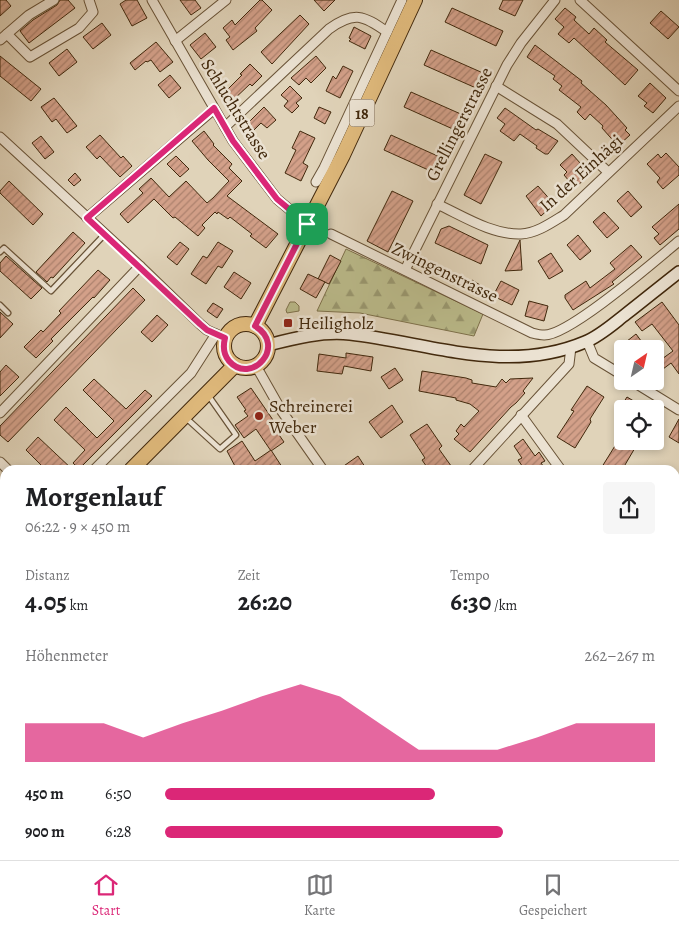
<!DOCTYPE html>
<html lang="de">
<meta charset="utf-8">
<style>
body{margin:0;font-family:Alegreya,serif;background:#f6f6f6;color:#202124;height:100vh;display:flex;flex-direction:column;font-size:19px;white-space:nowrap}
*{box-sizing:border-box;margin:0}
p{font-size:16px;color:#757577}
.icon{flex:none;width:28px;height:28px;fill:none;stroke:currentColor;stroke-width:2;stroke-linecap:round;stroke-linejoin:round}
.map{position:relative;flex:1;overflow:hidden}
.sheet{position:absolute;left:0px;top:465px;width:680px;height:395px;display:flex;flex-direction:column;background:#fff;border-radius:15px 15px 0 0;box-shadow:0 2px 8px #0003}
.sheet>*{flex:none}
.needle{width:32px;rotate:34deg}
.fabs{position:absolute;left:614px;top:340px;display:grid;gap:10px}
.fabs a{display:grid;place-items:center;width:50px;height:50px;border-radius:5px;background:#fff;box-shadow:0 2px 8px #0003;font-size:25px}
.pin{position:absolute;display:grid;place-items:center;width:42px;height:42px;color:#fff;margin:-21px;border-radius:10px;box-shadow:0 2px 8px #0006}
.round{display:grid;place-items:center;flex:none;width:52px;height:52px;border-radius:5px;background:#f6f6f6}
.head{display:flex;align-items:center;justify-content:space-between;height:85px;padding:0 25px}
h1{font-size:28px;font-weight:700;line-height:38px}
.figures{display:grid;grid-template-columns:repeat(3,1fr);gap:8px;height:85px;padding:5px 25px}
.figures div{display:grid;align-content:center}
.figures b{font-size:25px;font-weight:700}
.figures small{font-size:14px;font-weight:400}
.figures p{font-size:14px}
.chart{height:140px;padding:10px 25px}
.chart p{display:flex;justify-content:space-between}
.chart svg{width:100%;height:90px;margin-top:5px;fill:#db2777;opacity:.7}
ul{padding:0 25px;list-style:none;font-size:16px}
li{display:grid;grid-template-columns:80px 60px 1fr;align-items:center;height:38px}
li i{height:12px;border-radius:6px;background:#db2777}
.menu{display:flex;justify-content:space-around;align-items:center;height:70px;border-top:1px solid #e0e0e0;background:#fff;font-size:14px;color:#757577}
.menu a{display:grid;justify-items:center;gap:2px}
.menu .on{color:#db2777}
.map>svg:first-child{display:block}
.grass{fill:url(#grass-tufts);stroke:#7e714b}
.forest{fill:url(#forest-firs);stroke:#7e714b}
.building{fill:url(#building-hatch);stroke:#41280c}
.lines{fill:none;stroke-linecap:round;stroke-linejoin:round}
.lane-casing{stroke:#695337;stroke-width:7}
.street-casing{stroke:#695337;stroke-width:11}
.secondary-casing{stroke:#41280c;stroke-width:14}
.primary-casing{stroke:#41280c;stroke-width:16}
.lane{stroke:#ebe2d2;stroke-width:4.5}
.street{stroke:#ebe2d2;stroke-width:9}
.secondary{stroke:#ebe2d2;stroke-width:11}
.primary{stroke:#e0ba7c;stroke-width:14}
.route-casing{stroke:#fff;stroke-width:10}
.route{stroke:#db2777;stroke-width:6}
.poi-dot{fill:#8f2418;stroke:#ebe2d2;stroke-width:2}
.labels{text-anchor:middle;stroke-width:5;stroke-linejoin:round;paint-order:stroke}
.shield{fill:#ebe2d2;stroke:#746047;stroke-width:1}
.shield-label{font-size:16px;font-weight:bold;fill:#41280c}
.street-label{font-size:18px;fill:#41280c;stroke:#ebe2d2}
.poi-label{font-size:18px;fill:#41280c;stroke:#ebe2d2;text-anchor:start}
</style>
<div class="map">
<svg width="679" height="860" viewBox="0 0 679 860">
<defs>
<pattern id="grass-tufts" width="24" height="20" patternUnits="userSpaceOnUse" patternTransform="scale(1.25)"><rect width="24" height="20" fill="#baba8a"/><path d="M3 7l-1-3M5 7V3M7 7l1-3M15 17l-1-3M17 17v-4M19 17l1-3" fill="none" stroke="#99976f"/></pattern>
<pattern id="forest-firs" width="22" height="20" patternUnits="userSpaceOnUse" patternTransform="scale(1.25)"><rect width="22" height="20" fill="#baba8a"/><path d="M5 1l3.5 6h-7zM16 11l3.5 6h-7z" fill="#99976f"/></pattern>
<pattern id="building-hatch" width="6" height="6" patternUnits="userSpaceOnUse" patternTransform="scale(1.25)"><rect width="6" height="6" fill="#d3a089"/><path d="M-1 1l2-2M0 6l6-6M5 7l2-2" fill="none" stroke="#ad826e"/></pattern>
</defs>
<rect width="100%" height="100%" fill="#e0d3b9"/>
<filter id="stains"><feTurbulence type="fractalNoise" baseFrequency=".004" numOctaves="4"/><feColorMatrix values="0 0 0 0 .2 0 0 0 0 .09 0 0 0 0 .02 0 0 0 .5 -.17"/></filter>
<radialGradient id="worn" r=".72"><stop offset=".6" stop-color="#630" stop-opacity="0"/><stop offset="1" stop-color="#630" stop-opacity=".3"/></radialGradient>
<polygon class="grass" points="290,302 295,302 299,306 299,311 287,313 286,310"/>
<polygon class="forest" points="346,249 483,314 474,336 360,313 317,311"/>
<g class="building">
<polygon points="0,0 6,0 11,6 0,16"/>
<polygon points="60,0 68,0 75,8 29,43 20,31 33,20 57,5"/>
<polygon points="126,0 137,0 147,18 132,26 120,4"/>
<polygon points="180,0 195,0 201,8 191,15"/>
<polygon points="260,0 262,0 272,10 255,28 257,31 233,50 226,40 230,37 223,28 232,20 235,25"/>
<polygon points="314,0 335,0 324,11"/>
<polygon points="503,0 523,0 515,16 499,9"/>
<polygon points="452,8 503,31 496,46 445,22"/>
<polygon points="565,8 576,17 574,20 589,34 594,28 607,40 605,42 638,70 625,85 574,38 569,43 558,34 564,27 555,19"/>
<polygon points="661,11 679,27 668,39 650,23"/>
<polygon points="300,15 309,24 272,64 261,52"/>
<polygon points="102,23 111,35 93,49 83,37"/>
<polygon points="354,27 371,36 365,49 349,41 351,39 349,38"/>
<polygon points="205,33 216,47 201,59 190,45"/>
<polygon points="156,42 173,62 160,72 151,60 147,62 146,61 135,70 130,63"/>
<polygon points="535,45 582,81 581,83 606,105 627,128 625,130 630,135 618,146 602,128 603,126 590,114 585,120 577,112 581,107 559,90 562,86 553,79 555,76 527,57"/>
<polygon points="67,49 77,62 59,76 49,63"/>
<polygon points="431,50 483,73 476,88 424,65"/>
<polygon points="0,56 41,89 31,101 0,76"/>
<polygon points="316,56 326,68 311,83 306,78 299,85 291,78"/>
<polygon points="250,64 262,76 252,86 250,84 231,102 223,94 242,75 240,74"/>
<polygon points="343,66 353,71 340,98 326,91 333,76 336,79"/>
<polygon points="170,75 181,88 169,98 158,85"/>
<polygon points="650,83 666,98 653,113 644,106 647,103 638,96"/>
<polygon points="290,86 302,98 296,103 299,106 292,113 284,106 288,101 281,95"/>
<polygon points="411,92 463,115 455,130 404,107"/>
<polygon points="54,98 77,126 67,133 56,119 52,122 41,107"/>
<polygon points="264,107 276,120 267,128 261,123 254,130 248,123"/>
<polygon points="319,107 331,112 325,124 314,118"/>
<polygon points="505,108 536,130 538,129 558,141 548,154 545,154 536,148 537,146 520,134 514,141 500,131 505,124 497,118"/>
<polygon points="204,131 214,144 213,145 232,164 229,168 242,181 227,196 278,234 266,248 250,236 252,234 230,217 228,219 218,212 217,214 215,212 202,225 205,228 198,236 175,217 173,218 154,199 128,223 120,214 143,193 139,189 151,178 169,197 186,181 207,203 213,198 229,181 208,160 192,141"/>
<polygon points="300,131 315,138 303,163 308,166 301,181 285,173 296,150 292,148"/>
<polygon points="100,135 121,158 123,156 132,166 120,177 100,156 97,159 86,147"/>
<polygon points="391,135 442,158 435,173 384,150"/>
<polygon points="41,136 54,152 45,159 32,143"/>
<polygon points="666,153 679,167 679,175 663,189 657,182 660,178 647,164 658,154 661,158"/>
<polygon points="485,154 502,162 481,204 464,195"/>
<polygon points="572,154 590,174 575,188 564,175 567,172 560,165"/>
<polygon points="176,156 189,169 180,177 167,164"/>
<polygon points="75,173 81,180 74,186 68,180"/>
<polygon points="9,181 43,214 33,225 0,193 0,191"/>
<polygon points="538,186 554,204 541,216 526,196"/>
<polygon points="392,191 413,201 388,252 367,241"/>
<polygon points="628,191 642,207 631,217 617,201"/>
<polygon points="679,204 679,229 660,245 654,238 659,234 652,227"/>
<polygon points="604,212 619,228 607,238 593,222"/>
<polygon points="449,226 488,245 481,264 435,243 441,229"/>
<polygon points="73,232 85,243 53,278 51,277 47,282 36,272"/>
<polygon points="578,235 591,251 580,260 567,245"/>
<polygon points="520,240 522,270 505,271"/>
<polygon points="180,242 189,249 177,265 167,257"/>
<polygon points="218,242 233,251 222,268 218,266 206,284 191,274 203,256 207,258"/>
<polygon points="631,245 642,257 612,282 614,284 573,310 565,298 565,295 586,281 590,288 615,269 610,263"/>
<polygon points="551,253 563,271 549,279 538,261"/>
<polygon points="330,255 341,261 329,284 318,279"/>
<polygon points="6,256 42,288 31,299 0,271 0,263"/>
<polygon points="98,270 110,280 94,298 93,297 51,339 53,341 36,358 24,347 41,330 43,332 61,313 59,311"/>
<polygon points="234,272 251,283 241,299 224,287"/>
<polygon points="308,274 325,282 316,298 300,289"/>
<polygon points="472,280 480,285 476,292 468,287"/>
<polygon points="501,281 519,290 512,305 493,296"/>
<polygon points="133,288 145,300 8,442 0,435 0,426"/>
<polygon points="529,301 548,306 544,321 525,316"/>
<polygon points="662,302 679,325 679,374 671,363 655,375 655,364 673,351 652,324 642,331 635,322"/>
<polygon points="213,303 223,309 217,318 207,311"/>
<polygon points="0,312 13,324 0,338"/>
<polygon points="157,315 168,325 152,342 141,332"/>
<polygon points="636,334 647,349 617,349"/>
<polygon points="346,353 373,357 371,371 344,366 342,374 317,371 319,354 346,358"/>
<polygon points="6,365 19,377 0,396 0,372"/>
<polygon points="395,368 403,380 389,389 381,377"/>
<polygon points="422,371 466,378 472,380 472,383 496,387 502,379 506,383 510,379 533,378 523,391 525,393 516,403 511,407 470,452 454,439 459,434 456,431 461,424 464,427 479,411 470,404 456,400 456,398 419,391"/>
<polygon points="94,379 126,409 145,390 152,396 79,469 73,463 85,450 54,420 66,407 97,438 114,421 83,390"/>
<polygon points="587,386 604,397 590,419 591,422 575,448 557,437 574,411 571,410"/>
<polygon points="251,388 273,420 270,422 284,442 271,451 256,429 244,438 235,425 248,416 244,411 246,410 237,397"/>
<polygon points="627,397 647,409 629,409 622,405"/>
<polygon points="392,405 403,422 381,438 369,422"/>
<polygon points="679,419 679,443 669,437"/>
<polygon points="427,424 442,446 439,449 454,470 429,470 422,460 425,458 410,435"/>
<polygon points="38,437 73,470 46,470 26,450"/>
<polygon points="523,439 535,456 539,452 545,461 541,463 546,470 525,470 518,460 522,458 514,446"/>
<polygon points="242,441 255,461 271,450 284,470 237,470 227,451"/>
<polygon points="618,441 639,441 622,470 600,470"/>
<polygon points="358,456 367,470 338,470"/>
</g>
<g class="lines">
<defs>
<g id="lane">
<polyline points="0,252 4,248 51,291 105,234"/>
<polyline points="0,305 8,313"/>
<polyline points="185,417 220,449 236,435 208,395"/>
</g>
<g id="street">
<polyline points="152,0 233,141 277,199 307,224"/>
<polyline points="580,0 679,91"/>
<polyline points="7,34 30,57 79,28 93,12 89,0"/>
<polyline points="0,40 29,15 54,0"/>
<polyline points="175,41 226,0"/>
<polyline points="496,86 557,124 608,172"/>
<path d="M225,127L329,29C354,11 363,15 387,32"/>
<polyline points="0,137 140,266 200,324 207,330 225,338"/>
<polyline points="316,182 324,168 402,0"/>
<path d="M437,204C463,216 492,235 521,234C537,233 551,223 564,215L679,106"/>
<polyline points="87,218 214,109"/>
<path d="M331,234L532,333C536,334 540,335 544,335C569,336 656,260 679,241"/>
<polyline points="405,270 507,65 521,43 555,0"/>
<polyline points="587,341 594,358 622,375"/>
<polyline points="256,366 281,410 323,470"/>
<polyline points="632,381 679,410"/>
<polyline points="0,413 140,266"/>
<polyline points="521,415 561,470"/>
<polyline points="0,462 8,470"/>
<polyline points="94,470 191,373 216,334"/>
<polyline points="472,470 569,364 571,347"/>
<polyline points="0,565 5,560"/>
<polyline points="675,574 679,571"/>
<polyline points="675,746 679,743"/>
<polyline points="675,816 679,822"/>
<polyline points="591,855 594,860"/>
</g>
<path id="secondary" d="M268,345C295,338 323,331 350,334C430,343 507,375 585,342C600,336 613,324 626,314C644,300 661,286 679,272"/>
<g id="primary">
<circle cx="246" cy="346" r="22"/>
<polyline points="255,326 343,155 415,0"/>
<polyline points="131,470 235,365"/>
<polyline points="0,600 5,595"/>
</g>
</defs>
<use href="#lane" class="lane-casing"/>
<use href="#street" class="street-casing"/>
<use href="#secondary" class="secondary-casing"/>
<use href="#primary" class="primary-casing"/>
<use href="#lane" class="lane"/>
<use href="#street" class="street"/>
<use href="#secondary" class="secondary"/>
<use href="#primary" class="primary"/>
</g>
<g class="lines">
<defs>
<path id="route" d="M214,108L233,141L277,199L307,224L255,326C288,346 251,386 229,361C223,354 223,346 225,338L207,330L200,324L87,218Z"/>
</defs>
<use href="#route" class="route-casing"/>
<use href="#route" class="route"/>
</g>
<g class="poi-dot">
<rect x="283" y="318" width="10" height="10" rx="2.5"/>
<circle cx="259" cy="416" r="5"/>
</g>
<g class="labels">
<rect class="shield" x="349.5" y="99.5" width="25" height="27" rx="4"/>
<g class="shield-label">
<text x="362" y="119">18</text>
</g>
<g class="street-label">
<text transform="translate(236 109) rotate(58)" y="6">Schluchtstrasse</text>
<text transform="translate(459 124) rotate(-63)" y="6">Grellingerstrasse</text>
<text transform="translate(581 173) rotate(-42)" y="6">In der Einhägi</text>
<text transform="translate(445 272) rotate(26)" y="6">Zwingenstrasse</text>
</g>
<g class="poi-label">
<text x="298" y="329">Heiligholz</text>
<text x="269" y="412">Schreinerei<tspan x="269" dy="21">Weber</tspan></text>
</g>
</g>
<rect width="100%" height="100%" filter="url(#stains)"/>
<rect width="100%" height="100%" fill="url(#worn)"/>
</svg>
<div class="fabs">
<a><svg class="needle" viewBox="-14 -14 28 28"><path d="M0-13l5 13h-10z" fill="#e53935"/><path d="M0 13l5-13h-10z" fill="#757577"/></svg></a>
<a><svg class="icon" aria-label="locate" viewBox="0 0 24 24"><circle cx="12" cy="12" r="6"/><path d="M12 2v4M12 18v4M2 12h4M18 12h4"/></svg></a>
</div>
<div class="pin" style="left:307px;top:224px;background:#1e9e55"><svg class="icon" aria-label="arrive" viewBox="0 0 24 24"><path d="M6 21V4h12l-3 4 3 4H6"/></svg></div>
<section class="sheet">
<div class="head"><div><h1>Morgenlauf</h1><p>06:22 · 9 × 450 m</p></div><a class="round"><svg class="icon" aria-label="share" viewBox="0 0 24 24"><path d="M12 15V3M7 8l5-5 5 5M5 13v7h14v-7"/></svg></a></div>
<div class="figures">
<div><p>Distanz</p><b>4.05<small> km</small></b></div>
<div><p>Zeit</p><b>26:20</b></div>
<div><p>Tempo</p><b>6:30<small> /km</small></b></div>
</div>
<div class="chart"><p><span>Höhenmeter</span>262–267 m</p>
<svg viewBox="0 0 160 44" preserveAspectRatio="none"><path d="M0 44V25L10 25L20 25L30 32L40 25L50 19L60 12L70 6L80 12L90 25L100 38L110 38L120 38L130 32L140 25L150 25L160 25V44z"/></svg>
</div>
<ul>
<li><b>450 m</b>6:50<i style="width:55%"></i></li>
<li><b>900 m</b>6:28<i style="width:69%"></i></li>
</ul>
</section>
</div>
<nav class="menu">
<a class="on"><svg class="icon" aria-label="home" viewBox="0 0 24 24"><path d="M3 11l9-7 9 7M6 9v11h12V9"/></svg>Start</a>
<a><svg class="icon" aria-label="map" viewBox="0 0 24 24"><path d="M3 6l6-2 6 2 6-2v14l-6 2-6-2-6 2zM9 4v14M15 6v14"/></svg>Karte</a>
<a><svg class="icon" aria-label="saved" viewBox="0 0 24 24"><path d="M7 4h10v16l-5-4-5 4z"/></svg>Gespeichert</a>
</nav>
